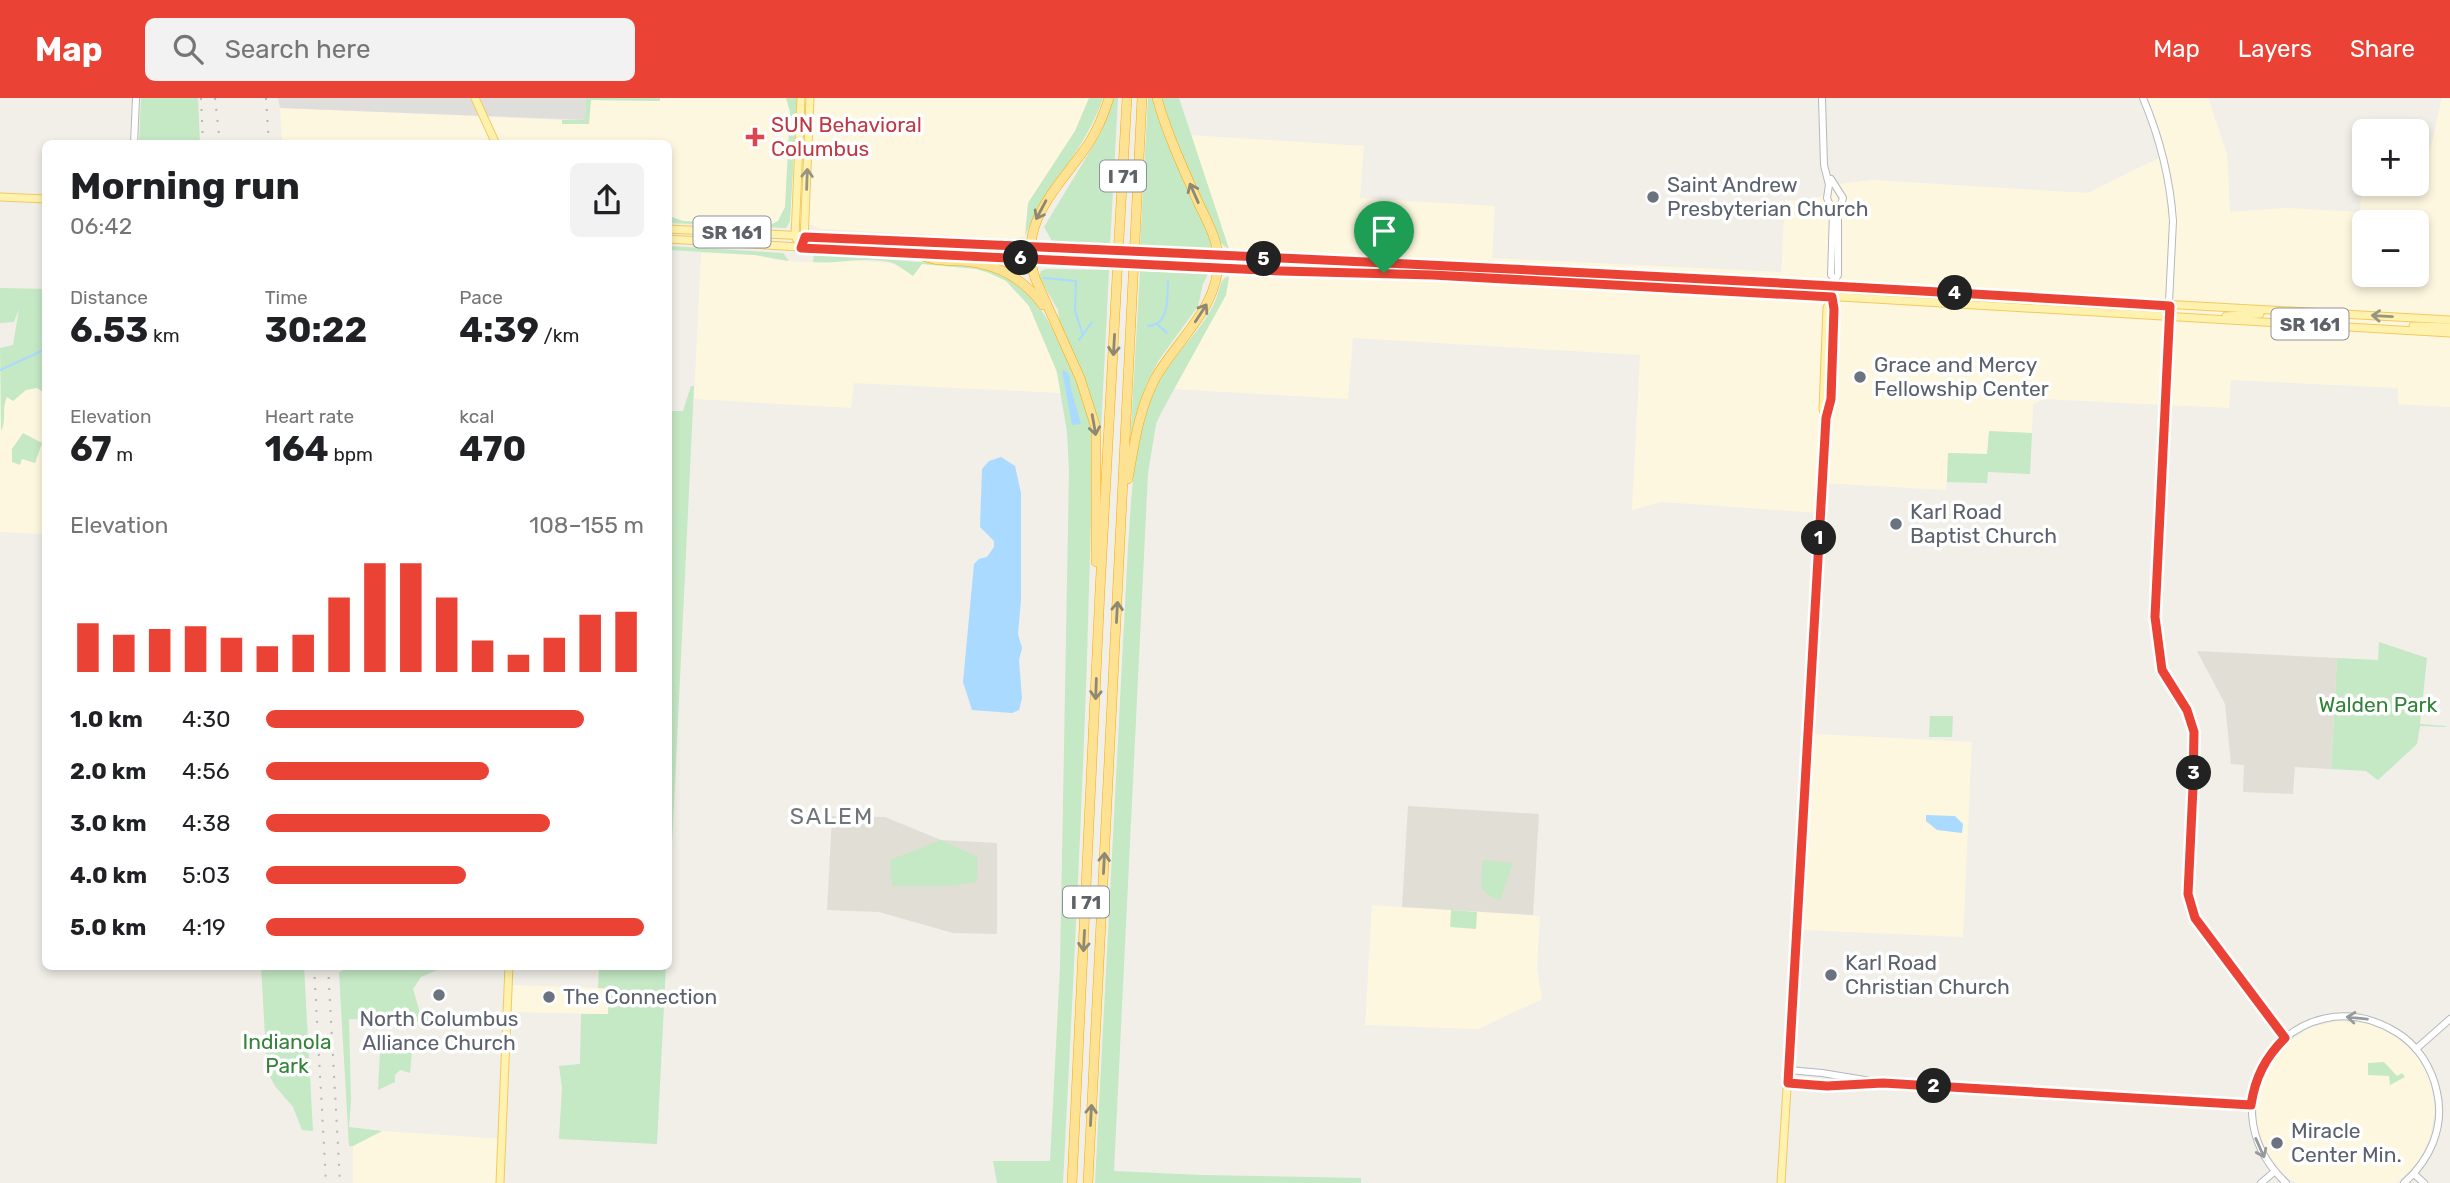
<!DOCTYPE html>
<meta charset="utf-8">
<style>
body{margin:0;font-family:Rubik,sans-serif;background:#f2f2f2;color:#202124;height:100vh;display:flex;flex-direction:column;font-size:26px;white-space:nowrap}
*{box-sizing:border-box;margin:0}
p{font-size:23px;color:#757577}
.icon{flex:none;width:38px;height:38px;fill:none;stroke:currentColor;stroke-width:2;stroke-linecap:round;stroke-linejoin:round}
.map{position:relative;flex:1;overflow:hidden}
.panel{position:absolute;left:42px;top:42px;width:630px;height:830px;display:flex;flex-direction:column;background:#fff;border-radius:10px;box-shadow:0 4px 10px #0003}
.panel>*{flex:none}
.controls{position:absolute;left:2352px;top:21px;display:grid;gap:14px}
.controls a{display:grid;place-items:center;width:77px;height:77px;border-radius:10px;background:#fff;box-shadow:0 4px 10px #0003;font-size:35px}
.pin{position:absolute;display:grid;place-items:center;width:60px;height:60px;color:#fff;margin:-72px -30px;border-radius:50% 50% 50% 0;rotate:-45deg;box-shadow:0 0 7px #0007}
.pin .icon{rotate:45deg}
.km{position:absolute;width:35px;height:35px;margin:-18px;border-radius:50%;background:#222;color:#fff;font-size:19px;line-height:35px;text-align:center}
.round{display:grid;place-items:center;flex:none;width:74px;height:74px;border-radius:10px;background:#f2f2f2}
.head{display:flex;align-items:center;justify-content:space-between;height:119px;padding:0 28px}
h1{font-size:38px;font-weight:700;line-height:52px}
.stats{display:grid;grid-template-columns:repeat(3,1fr);gap:10px;height:119px;padding:7px 28px}
.stats div{display:grid;align-content:center}
.stats b{font-size:35px;font-weight:700}
.stats small{font-size:19px;font-weight:400}
.stats p{font-size:19px}
.chart{height:196px;padding:14px 28px}
.chart p{display:flex;justify-content:space-between}
.chart svg{width:100%;height:126px;margin-top:7px;stroke:#ea4335;stroke-width:6}
ul{padding:0 28px;list-style:none;font-size:23px}
li{display:grid;grid-template-columns:112px 84px 1fr;align-items:center;height:52px}
li i{height:18px;border-radius:9px;background:#ea4335}
header{display:flex;align-items:center;gap:42px;box-sizing:border-box;height:98px;padding:0 35px;background:#ea4335;color:#fff}
header strong{font-size:33px}
nav{display:flex;gap:38px;margin-inline-start:auto;font-size:24px}
.search{width:490px;height:63px;background:#f2f2f2;display:flex;align-items:center;gap:18px;box-sizing:border-box;padding:0 24px;border-radius:10px;color:#757577;font-size:26px}
.map>svg:first-child{display:block}
.commercial{fill:#fef7e0;fill-rule:evenodd}
.industrial{fill:#e0deda}
.education{fill:#e1ded6}
.green{fill:#c5e8c5}
.water{fill:#aadaff}
.lines{fill:none;stroke-linecap:round;stroke-linejoin:round}
.stream{stroke:#aadaff;stroke-width:2}
.minor-casing{stroke:#b5b8bc;stroke-width:8}
.major-casing{stroke:#f2c960;stroke-width:9}
.highway-casing{stroke:#f9ab00;stroke-width:10}
.minor{stroke:#fff;stroke-width:6}
.major{stroke:#fff2af;stroke-width:7}
.highway{stroke:#fde293;stroke-width:9}
.rail{stroke:#b6b7b8;stroke-width:2;stroke-dasharray:2 9;stroke-linecap:butt}
.highway-bridge-casing{stroke:#f9ab00;stroke-width:10;stroke-linecap:butt}
.highway-bridge{stroke:#fde293;stroke-width:9}
.oneway{stroke:#979581}
.oneway2{stroke:#8e8975}
.oneway3{stroke:#979a9d}
.route-casing{stroke:#fff;stroke-width:14}
.route{stroke:#ea4335;stroke-width:9}
.health-dot{fill:#e0444e;stroke:#fff;stroke-width:2.5}
.worship-dot{fill:#6b7280;stroke:#fff;stroke-width:2.5}
.labels{text-anchor:middle;stroke-width:7;stroke-linejoin:round;paint-order:stroke}
.shield{fill:#fff;stroke:#8f9295;stroke-width:2}
.shield-label{font-size:19px;font-weight:bold;fill:#5f6368}
.health-label{font-size:21px;fill:#be3a42;stroke:#fff;text-anchor:start}
.worship-label{font-size:21px;fill:#5b616d;stroke:#fff;text-anchor:start}
.park-label{font-size:21px;fill:#348238;stroke:#fff}
.neighbourhood-label{font-size:23px;letter-spacing:2px;fill:#70757a;stroke:#fff}
</style>
<header>
<strong>Map</strong>
<div class="search"><svg class="icon" aria-label="search" viewBox="0 0 24 24"><circle cx="10" cy="10" r="6"/><path d="M15 15l6 6"/></svg>Search here</div>
<nav><a>Map</a><a>Layers</a><a>Share</a></nav>
</header>
<div class="map">
<svg width="2450" height="1085" viewBox="0 0 2450 1085">
<rect width="100%" height="100%" fill="#f1efe8"/>
<g class="commercial">
<polygon points="660,0 786,0 790,14 785,109 778,123 770,127 683,123 669,118 668,46 282,45 280,10 562,22 563,26 588,26 591,2 660,3"/>
<polygon points="797,0 1089,0 1075,33 1028,105 1025,138 1015,141 821,131 811,127 790,125"/>
<path d="M2138,0H2208L2227,56L2230,114L2284,110L2360,114L2362,87L2421,90L2442,0H2450V309L2398,306V290L2231,282L2229,310L2042,301L2033,307L2032,335L1989,333L1988,356L1948,355L1946,392L1823,385L1820,415L1661,404L1632,412L1640,257L1353,240L1348,301L1174,291L1226,197L1229,179V151L1191,37L1364,48L1360,100L1495,108L1492,160L1781,174L1785,102L1799,103L1832,96L1831,87L1872,82L2088,95L2163,58L2142,3ZM2364,124H2417V177H2364Z"/>
<polygon points="701,155 755,157 776,162 801,164 832,165 847,162 891,165 913,177 922,166 976,171 989,175 1006,183 1029,208 1054,265 1061,295 854,285 851,310 694,301"/>
<polygon points="45,204 45,436 0,434 0,256 17,257"/>
<polygon points="1815,636 1972,644 1963,839 1803,832"/>
<polygon points="1372,807 1540,818 1537,871 1542,901 1478,931 1365,927"/>
<polygon points="508,887 609,890 608,916 507,914"/>
<polygon points="2337,923 2367,925 2394,937 2416,956 2430,982 2435,1011 2430,1040 2417,1066 2396,1085 2297,1085 2285,1078 2267,1055 2257,1027 2257,998 2266,970 2284,947 2309,930"/>
<polygon points="382,1033 502,1041 500,1085 353,1085 353,1048"/>
</g>
<polygon class="industrial" points="278,0 586,0 585,22 280,10"/>
<g class="education">
<polygon points="2197,553 2337,560 2331,671 2295,669 2293,696 2243,694 2244,667 2231,666 2225,606"/>
<polygon points="1408,708 1539,716 1533,817 1402,809"/>
<polygon points="832,718 885,719 941,742 997,745 997,836 953,835 879,814 827,812"/>
</g>
<g class="green">
<polygon points="141,0 198,0 200,45 139,45"/>
<polygon points="586,0 660,0 660,3 591,2 589,26 562,26 562,22 585,22"/>
<polygon points="786,0 797,0 790,123 786,130 669,125 669,118 683,123 770,127 778,123 785,109 790,14"/>
<path d="M1089,0H1103C1085,53 1047,86 1025,138L1028,105L1075,33Z"/>
<polygon points="1114,0 1118,0 1110,148 1052,143 1044,129 1101,35"/>
<polygon points="1148,0 1155,0 1212,146 1210,153 1140,149"/>
<polygon points="1162,0 1179,0 1229,151 1219,144 1173,36"/>
<polygon points="669,148 783,155 789,163 755,157 669,152"/>
<path d="M814,156L973,168C1026,177 1045,213 1066,259C1076,281 1085,304 1090,328C1095,358 1092,389 1091,418C1090,466 1088,514 1087,561C1081,736 1072,910 1063,1085H997L993,1063H1050L1060,870L1069,373L1067,334L1057,274L1029,208L1006,183L989,175L976,171L922,166L913,178C907,174 900,168 893,165C868,158 839,166 813,164Z"/>
<polygon points="1046,171 1109,172 1100,352 1083,277 1059,224 1058,212 1039,179 1041,173"/>
<polygon points="1140,173 1208,176 1203,186 1198,208 1159,262 1146,287 1130,349"/>
<path d="M1226,179H1229L1226,197L1161,315L1156,326L1148,375L1114,1073L1201,1077L1361,1080V1085H1095L1128,449C1132,395 1133,331 1160,282C1175,255 1199,235 1213,208C1217,200 1219,191 1222,183Z"/>
<path d="M0,190L46,191L43,199H46L45,292L43,294L37,290L26,292L13,303L7,299C1,311 7,322 1,333L0,250L13,247L19,211L14,224L0,225Z"/>
<polygon points="691,288 694,288 669,810 668,313 683,313"/>
<polygon points="1989,333 2032,335 2030,376 1988,374 1987,385 1947,384 1948,355 1987,356"/>
<polygon points="23,335 42,345 35,365 22,361 20,367 12,364 12,351"/>
<polygon points="2379,544 2427,560 2420,626 2446,628 2446,629 2420,628 2417,646 2378,682 2366,673 2331,671 2337,560 2378,562"/>
<polygon points="1930,618 1953,618 1952,639 1929,639"/>
<polygon points="941,742 978,759 977,784 952,788 892,788 890,762"/>
<path d="M1483,762L1513,765L1500,803C1475,791 1481,788 1483,762Z"/>
<polygon points="1451,812 1477,814 1476,831 1450,829"/>
<polygon points="261,868 304,868 313,1033 302,1032 293,1009 275,988 267,973"/>
<polygon points="348,868 447,868 421,879 413,891 421,918 445,921 444,925 349,921 351,1002 349,1029 382,1033 353,1048 349,1048 339,875"/>
<polygon points="599,868 666,868 657,1046 559,1041 562,990 559,968 580,966 581,916 608,916 609,891 598,890"/>
<polygon points="380,953 412,954 410,975 400,972 395,977 395,984 378,992"/>
<polygon points="2384,964 2397,978 2402,975 2405,979 2390,987 2389,978 2368,977 2368,965"/>
</g>
<g class="water">
<path d="M1062,272L1067,274C1072,281 1069,283 1071,291C1074,302 1078,314 1081,326L1072,327Z"/>
<polygon points="1001,359 1015,368 1021,395 1021,502 1018,536 1022,550 1019,562 1022,600 1019,612 1012,615 972,612 963,584 974,466 979,461 987,459 994,449 994,443 980,429 982,371 989,363"/>
<polygon points="1926,717 1955,718 1963,726 1962,735 1937,732 1926,723"/>
</g>
<g class="lines">
<g class="stream">
<polyline points="1044,180 1076,183 1075,213 1083,237"/>
<polyline points="1158,227 1167,235"/>
<path d="M1148,228C1170,227 1167,199 1168,183"/>
<polyline points="1079,242 1092,224"/>
<polyline points="0,272 46,251"/>
</g>
<defs>
<g id="minor">
<polyline points="1822,0 1824,67 1829,87 1827,100 1833,114 1831,177 1835,181"/>
<path d="M2143,0C2160,40 2170,80 2173,123L2154,509C2155,529 2155,556 2164,574C2178,605 2192,611 2195,648L2187,788L2189,805L2195,820L2285,940"/>
<polyline points="134,46 136,0"/>
<polyline points="1831,81 1843,100 1838,114 1838,177 1834,183"/>
<polyline points="2416,951 2450,921"/>
<polyline points="1789,972 1822,975 1883,985 2251,1007"/>
<polyline points="1788,985 1827,988 1867,986"/>
<polyline points="2414,1076 2424,1085"/>
<polyline points="2261,1085 2274,1074"/>
<path d="M2286,1085C2198,1001 2297,874 2396,934C2418,947 2432,970 2437,994C2445,1029 2430,1062 2404,1085"/>
</g>
<g id="major">
<polyline points="475,0 496,46"/>
<polyline points="0,99 46,101"/>
<polyline points="668,131 1285,162 1497,169 2450,222"/>
<polyline points="668,141 918,156 1604,185 2450,235"/>
<polyline points="804,143 810,0"/>
<polyline points="801,150 795,138 801,0"/>
<polyline points="2226,218 2260,216"/>
<polyline points="2413,228 2450,229"/>
<polyline points="1826,320 1830,310 1831,301 1834,211 1832,200"/>
<polyline points="500,1085 509,868"/>
<polyline points="1781,1085 1807,675 1826,320 1823,311 1827,210 1833,196"/>
</g>
<g id="highway">
<polyline points="1119,140 1127,0"/>
<polyline points="1135,141 1142,0"/>
<path d="M918,156C932,163 946,162 962,163C996,165 1023,180 1043,207"/>
<path d="M1128,381C1134,347 1139,310 1156,279C1178,241 1221,207 1218,159C1217,140 1206,121 1198,104C1183,70 1167,36 1157,0"/>
<path d="M1096,464V330L1080,280L1035,180C1016,124 1061,87 1089,45C1098,31 1104,16 1109,0"/>
<polyline points="1072,1085 1100,492 1117,179"/>
<polyline points="1088,1085 1133,181"/>
</g>
</defs>
<use href="#minor" class="minor-casing"/>
<use href="#major" class="major-casing"/>
<use href="#highway" class="highway-casing"/>
<use href="#minor" class="minor"/>
<use href="#major" class="major"/>
<use href="#highway" class="highway"/>
<g class="rail">
<polyline points="201,0 203,46"/>
<polyline points="215,0 220,46"/>
<polyline points="266,0 269,46"/>
<polyline points="314,868 326,1085"/>
<polyline points="328,868 340,1085"/>
</g>
<defs>
<g id="highway-bridge">
<polyline points="1117,179 1119,140"/>
<polyline points="1133,181 1135,141"/>
</g>
</defs>
<use href="#highway-bridge" class="highway-bridge-casing"/>
<use href="#highway-bridge" class="highway-bridge"/>
</g>
<defs><path id="oneway-shaft" d="M-6 0H5M1.5-3L5.5 0L1.5 3" fill="none" stroke-width="1.6" stroke-linecap="round" stroke-linejoin="round" transform="scale(1.75)"/></defs>
<g class="oneway">
<use href="#oneway-shaft" transform="translate(807 81) rotate(-88)"/>
<use href="#oneway-shaft" transform="translate(2382 218) rotate(-177)"/>
</g>
<g class="oneway2">
<use href="#oneway-shaft" transform="translate(1194 95) rotate(-114)"/>
<use href="#oneway-shaft" transform="translate(1041 112) rotate(118)"/>
<use href="#oneway-shaft" transform="translate(1201 215) rotate(-57)"/>
<use href="#oneway-shaft" transform="translate(1114 247) rotate(93)"/>
<use href="#oneway-shaft" transform="translate(1094 327) rotate(80)"/>
<use href="#oneway-shaft" transform="translate(1117 514) rotate(-87)"/>
<use href="#oneway-shaft" transform="translate(1096 591) rotate(92)"/>
<use href="#oneway-shaft" transform="translate(1104 765) rotate(-87)"/>
<use href="#oneway-shaft" transform="translate(1084 843) rotate(93)"/>
<use href="#oneway-shaft" transform="translate(1091 1017) rotate(-87)"/>
</g>
<g class="oneway3">
<use href="#oneway-shaft" transform="translate(2357 920) rotate(-174)"/>
<use href="#oneway-shaft" transform="translate(2260 1050) rotate(66)"/>
</g>
<g class="lines">
<defs>
<path id="route" d="M805,139C1260,158 1715,179 2170,208L2155,519L2162,572L2187,612L2194,634L2193,689L2188,796L2195,820L2285,940C2265,960 2255,980 2251,1007L1883,985L1827,988L1788,985L1826,320L1831,301L1834,211L1832,199L1433,177L1281,173L801,150Z"/>
</defs>
<use href="#route" class="route-casing"/>
<use href="#route" class="route"/>
</g>
<path class="health-dot" d="M751.5 28.5h7v7h7v7h-7v7h-7v-7h-7v-7h7z"/>
<g class="worship-dot">
<circle cx="1653" cy="99" r="7"/>
<circle cx="1860" cy="279" r="7"/>
<circle cx="1896" cy="426" r="7"/>
<circle cx="1831" cy="877" r="7"/>
<circle cx="439" cy="897" r="7"/>
<circle cx="549" cy="899" r="7"/>
<circle cx="2277" cy="1045" r="7"/>
</g>
<g class="labels">
<g class="shield">
<rect x="1100" y="62.5" width="46" height="31" rx="5"/>
<rect x="693.5" y="118.5" width="77" height="31" rx="5"/>
<rect x="2271.5" y="210.5" width="77" height="31" rx="5"/>
<rect x="1063" y="788.5" width="46" height="31" rx="5"/>
</g>
<g class="shield-label">
<text x="1123" y="85">I 71</text>
<text x="732" y="141">SR 161</text>
<text x="2310" y="233">SR 161</text>
<text x="1086" y="811">I 71</text>
</g>
<g class="health-label">
<text x="771" y="34">SUN Behavioral<tspan x="771" dy="24">Columbus</tspan></text>
</g>
<g class="worship-label">
<text x="1667" y="94">Saint Andrew<tspan x="1667" dy="24">Presbyterian Church</tspan></text>
<text x="1874" y="274">Grace and Mercy<tspan x="1874" dy="24">Fellowship Center</tspan></text>
<text x="1910" y="421">Karl Road<tspan x="1910" dy="24">Baptist Church</tspan></text>
<text x="1845" y="872">Karl Road<tspan x="1845" dy="24">Christian Church</tspan></text>
<text x="563" y="906">The Connection</text>
<text x="439" y="928" text-anchor="middle">North Columbus<tspan x="439" dy="24">Alliance Church</tspan></text>
<text x="2291" y="1040">Miracle<tspan x="2291" dy="24">Center Min.</tspan></text>
</g>
<g class="park-label">
<text x="2378" y="614">Walden Park</text>
<text x="287" y="951">Indianola<tspan x="287" dy="24">Park</tspan></text>
</g>
<g class="neighbourhood-label">
<text x="832" y="726">SALEM</text>
</g>
</g>
</svg>
<div class="controls">
<a>+</a>
<a>−</a>
</div>
<div class="pin" style="left:1384px;top:175px;background:#1e9e55"><svg class="icon" aria-label="arrive" viewBox="0 0 24 24"><path d="M6 21V4h12l-3 4 3 4H6"/></svg></div>
<b class="km" style="left:1819px;top:440px">1</b>
<b class="km" style="left:1934px;top:988px">2</b>
<b class="km" style="left:2194px;top:675px">3</b>
<b class="km" style="left:1955px;top:195px">4</b>
<b class="km" style="left:1264px;top:161px">5</b>
<b class="km" style="left:1021px;top:160px">6</b>
<section class="panel">
<div class="head"><div><h1>Morning run</h1><p>06:42</p></div><a class="round"><svg class="icon" aria-label="share" viewBox="0 0 24 24"><path d="M12 15V3M7 8l5-5 5 5M5 13v7h14v-7"/></svg></a></div>
<div class="stats">
<div><p>Distance</p><b>6.53<small> km</small></b></div>
<div><p>Time</p><b>30:22</b></div>
<div><p>Pace</p><b>4:39<small> /km</small></b></div>
</div>
<div class="stats">
<div><p>Elevation</p><b>67<small> m</small></b></div>
<div><p>Heart rate</p><b>164<small> bpm</small></b></div>
<div><p>kcal</p><b>470</b></div>
</div>
<div class="chart"><p><span>Elevation</span>108–155 m</p>
<svg viewBox="0 0 160 44" preserveAspectRatio="none"><path d="M5 44V27M15 44V31M25 44V29M35 44V28M45 44V32M55 44V35M65 44V31M75 44V18M85 44V6M95 44V6M105 44V18M115 44V33M125 44V38M135 44V32M145 44V24M155 44V23"/></svg>
</div>
<ul>
<li><b>1.0 km</b>4:30<i style="width:84%"></i></li>
<li><b>2.0 km</b>4:56<i style="width:59%"></i></li>
<li><b>3.0 km</b>4:38<i style="width:75%"></i></li>
<li><b>4.0 km</b>5:03<i style="width:53%"></i></li>
<li><b>5.0 km</b>4:19<i style="width:100%"></i></li>
</ul>
</section>
</div>
